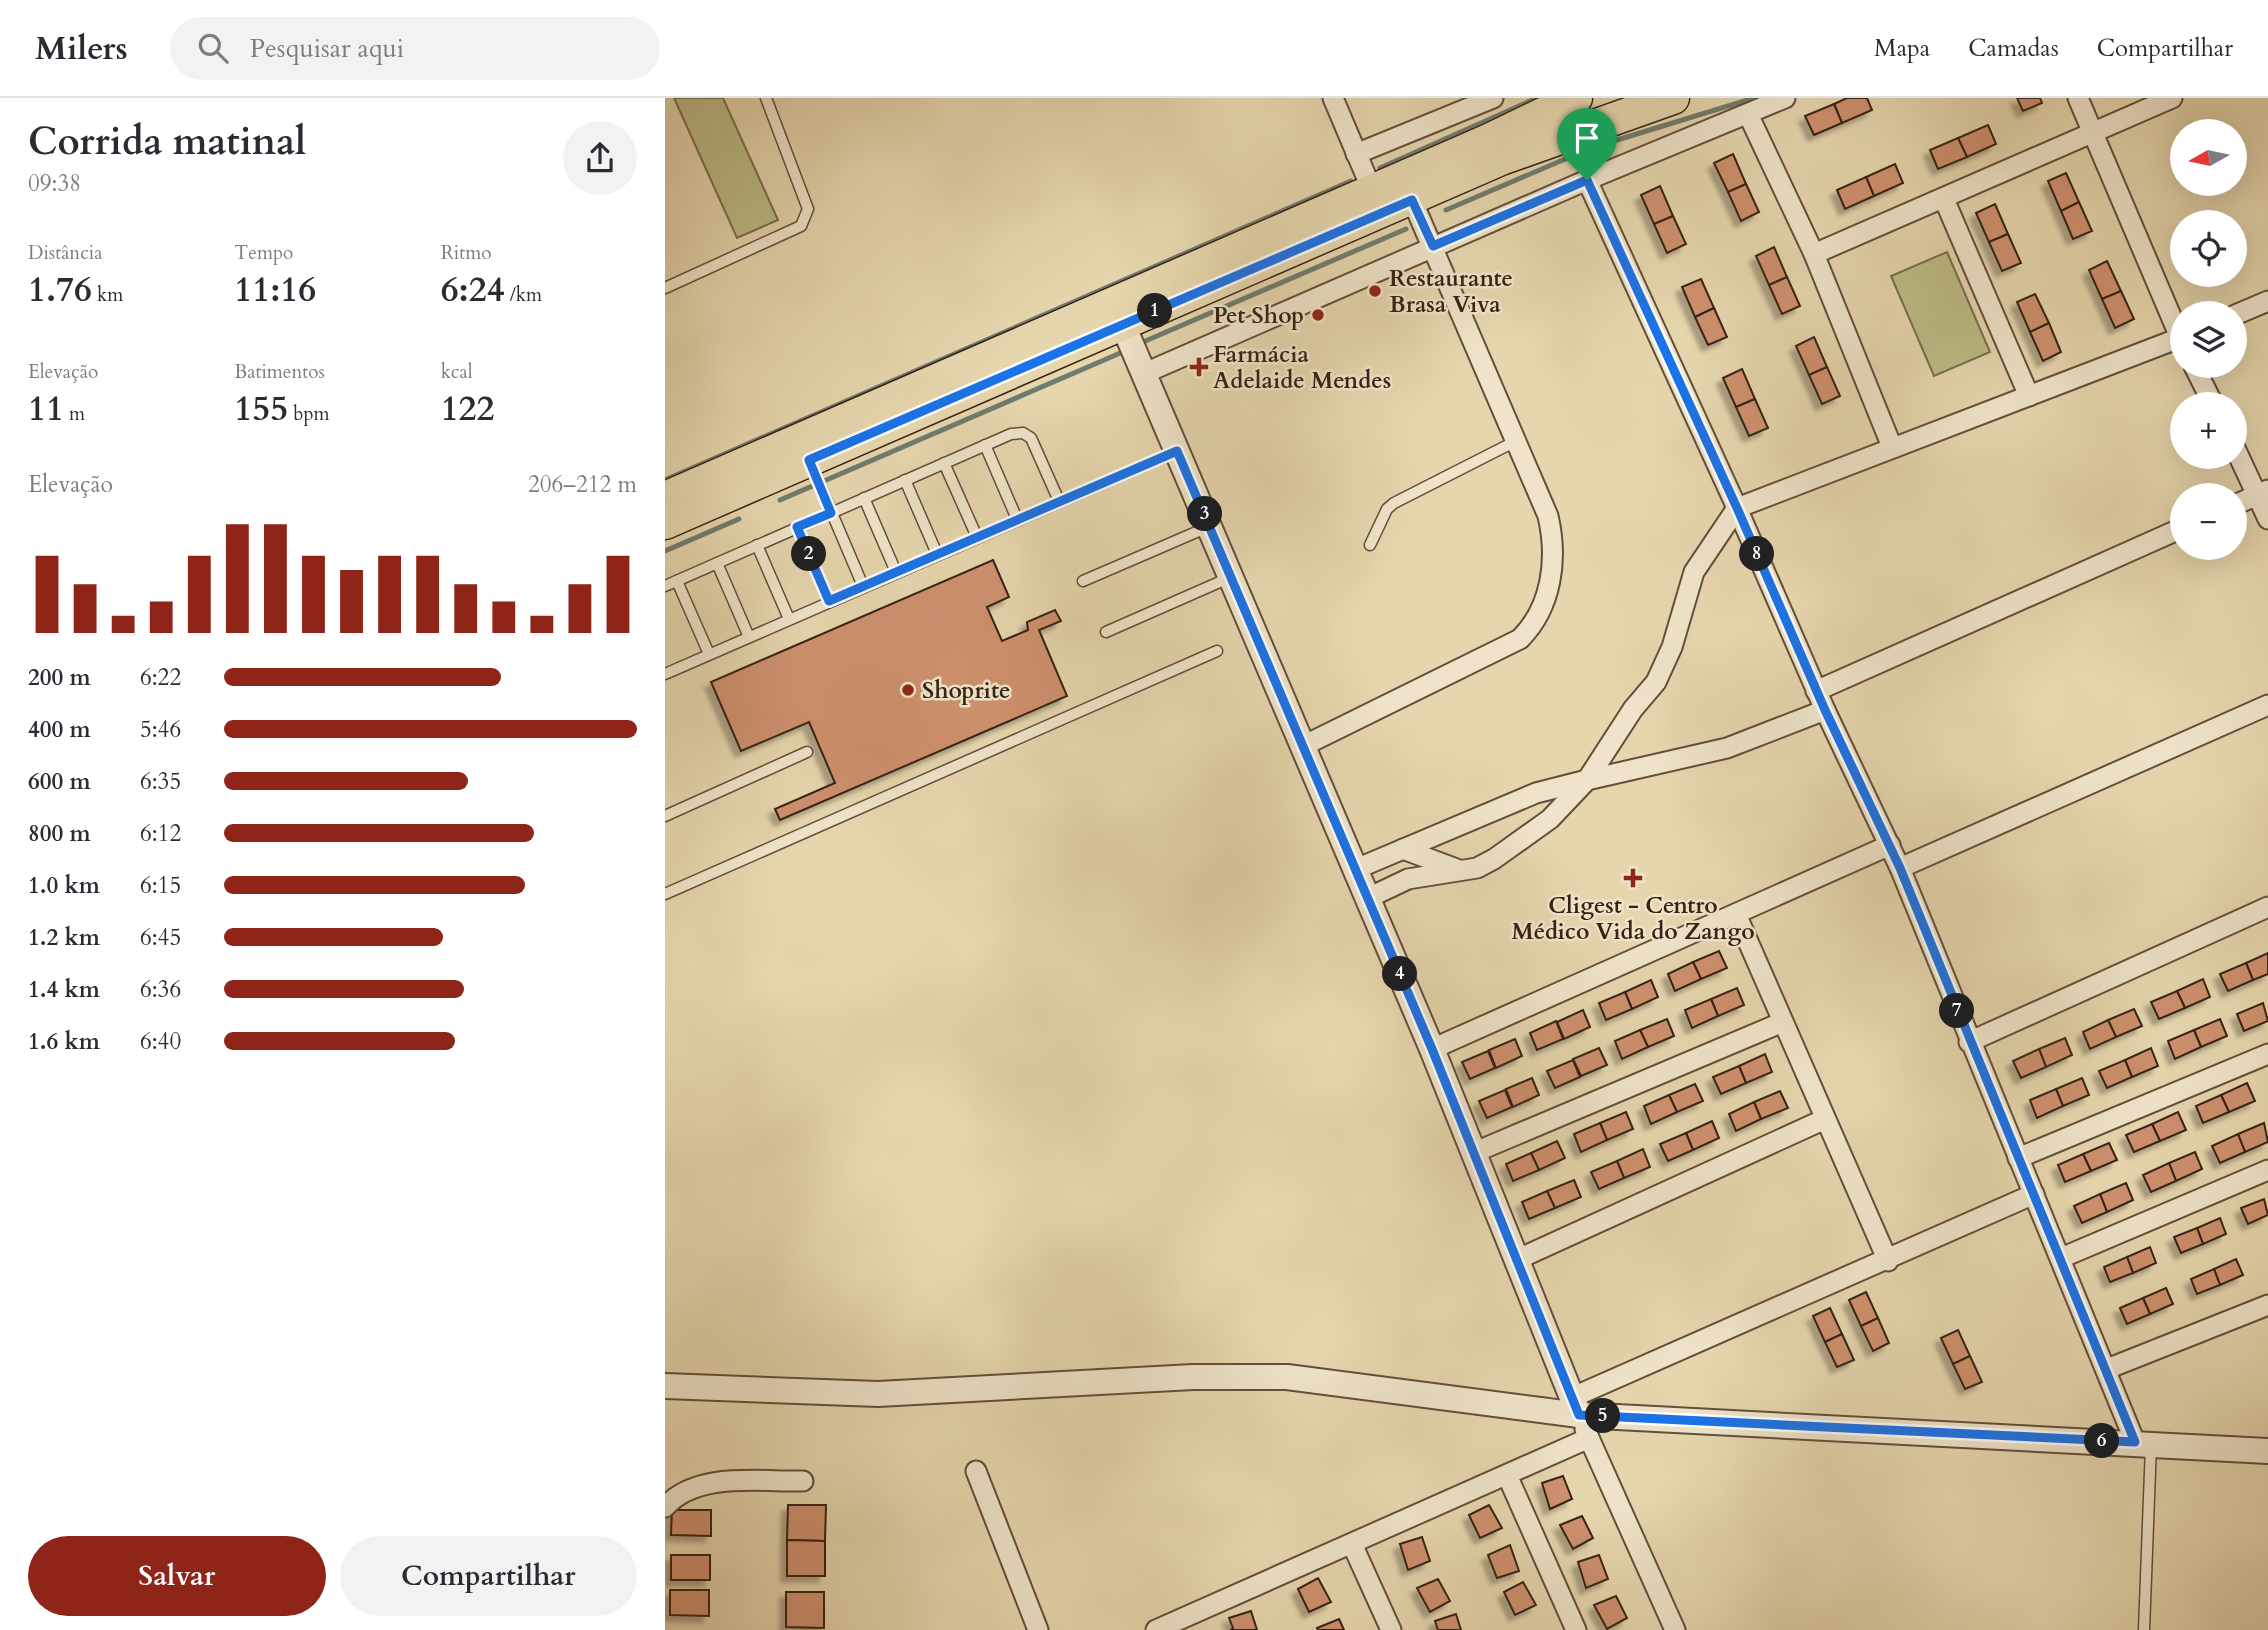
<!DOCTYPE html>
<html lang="pt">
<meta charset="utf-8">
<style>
body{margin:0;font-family:Cardo,serif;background:#f2f2f3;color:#2b2b33;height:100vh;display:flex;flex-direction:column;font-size:26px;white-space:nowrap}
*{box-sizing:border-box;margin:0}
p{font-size:23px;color:#7c7c81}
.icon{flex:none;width:38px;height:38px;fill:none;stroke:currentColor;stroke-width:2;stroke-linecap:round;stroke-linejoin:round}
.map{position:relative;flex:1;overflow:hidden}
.side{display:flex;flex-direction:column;background:#fff;width:665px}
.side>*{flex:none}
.needle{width:46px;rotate:261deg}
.fabs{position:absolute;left:1505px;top:21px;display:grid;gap:14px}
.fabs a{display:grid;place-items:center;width:77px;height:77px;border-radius:50%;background:#fff;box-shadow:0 7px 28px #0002;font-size:35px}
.pin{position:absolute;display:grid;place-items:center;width:60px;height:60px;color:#fff;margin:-72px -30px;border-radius:50% 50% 50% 0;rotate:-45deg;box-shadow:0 0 7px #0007}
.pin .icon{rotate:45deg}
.km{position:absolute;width:35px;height:35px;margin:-18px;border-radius:50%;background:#222;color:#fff;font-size:19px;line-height:35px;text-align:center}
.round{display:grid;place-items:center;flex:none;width:74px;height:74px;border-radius:37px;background:#f2f2f3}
.head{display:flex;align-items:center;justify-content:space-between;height:119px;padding:0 28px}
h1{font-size:38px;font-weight:800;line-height:52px}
.metrics{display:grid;grid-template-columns:repeat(3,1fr);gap:10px;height:119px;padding:7px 28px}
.metrics div{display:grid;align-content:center}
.metrics b{font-size:35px;font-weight:800}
.metrics small{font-size:19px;font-weight:400}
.metrics p{font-size:19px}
.chart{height:196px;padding:14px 28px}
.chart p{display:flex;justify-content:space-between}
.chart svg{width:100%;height:126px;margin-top:7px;stroke:#8f2418;stroke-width:6}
.primary-button{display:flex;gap:14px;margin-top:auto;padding:14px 28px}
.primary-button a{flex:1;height:80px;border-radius:42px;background:#8f2418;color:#fff;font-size:28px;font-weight:800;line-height:80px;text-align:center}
.primary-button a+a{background:#f2f2f3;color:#2b2b33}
ul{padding:0 28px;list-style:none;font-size:23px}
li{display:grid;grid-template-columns:112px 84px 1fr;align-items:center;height:52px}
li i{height:18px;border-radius:9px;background:#8f2418}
header{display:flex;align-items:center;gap:42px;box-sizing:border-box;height:98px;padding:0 35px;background:#fff;border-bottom:2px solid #e1e1e2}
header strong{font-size:33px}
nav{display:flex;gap:38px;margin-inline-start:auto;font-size:24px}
.search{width:490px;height:63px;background:#f2f2f3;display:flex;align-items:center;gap:18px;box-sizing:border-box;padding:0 24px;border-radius:38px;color:#7c7c81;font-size:26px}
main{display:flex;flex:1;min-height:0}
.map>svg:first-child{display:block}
.green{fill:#bcbc85;stroke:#796e4c;stroke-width:2}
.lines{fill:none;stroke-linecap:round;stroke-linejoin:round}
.stream{stroke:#707c6f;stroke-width:5}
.building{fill:#ce906e;stroke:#362113;stroke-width:2;filter:url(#shadow)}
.service-casing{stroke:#624e3a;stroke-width:13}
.minor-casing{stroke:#624e3a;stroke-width:23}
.tertiary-casing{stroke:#624e3a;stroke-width:28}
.primary-casing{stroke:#362113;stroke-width:35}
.service{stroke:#efe4ca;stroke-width:10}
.minor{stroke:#efe4ca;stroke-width:19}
.tertiary{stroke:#efe4ca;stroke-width:24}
.primary{stroke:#e6d6ae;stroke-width:32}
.route-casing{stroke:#fff;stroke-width:14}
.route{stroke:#1a73e8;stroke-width:9}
.poi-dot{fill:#8f2418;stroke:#efe4ca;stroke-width:2.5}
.labels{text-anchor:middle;stroke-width:5;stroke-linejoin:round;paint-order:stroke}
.poi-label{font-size:23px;font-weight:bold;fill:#362113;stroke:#efe4ca;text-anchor:start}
</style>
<header>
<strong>Milers</strong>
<div class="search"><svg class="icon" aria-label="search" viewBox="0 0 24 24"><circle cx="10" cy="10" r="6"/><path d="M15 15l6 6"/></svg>Pesquisar aqui</div>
<nav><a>Mapa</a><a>Camadas</a><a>Compartilhar</a></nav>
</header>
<main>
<section class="side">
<div class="head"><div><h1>Corrida matinal</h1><p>09:38</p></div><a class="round"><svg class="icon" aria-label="share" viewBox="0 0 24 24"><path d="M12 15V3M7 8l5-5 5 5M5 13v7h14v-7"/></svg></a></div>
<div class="metrics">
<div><p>Distância</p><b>1.76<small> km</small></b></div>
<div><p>Tempo</p><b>11:16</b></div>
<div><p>Ritmo</p><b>6:24<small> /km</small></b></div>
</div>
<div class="metrics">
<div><p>Elevação</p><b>11<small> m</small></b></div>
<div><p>Batimentos</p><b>155<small> bpm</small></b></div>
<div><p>kcal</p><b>122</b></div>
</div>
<div class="chart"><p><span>Elevação</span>206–212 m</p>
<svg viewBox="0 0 160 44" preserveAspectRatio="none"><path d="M5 44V17M15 44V27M25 44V38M35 44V33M45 44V17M55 44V6M65 44V6M75 44V17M85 44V22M95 44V17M105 44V17M115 44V27M125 44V33M135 44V38M145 44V27M155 44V17"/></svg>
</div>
<ul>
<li><b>200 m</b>6:22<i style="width:67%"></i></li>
<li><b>400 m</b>5:46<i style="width:100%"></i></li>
<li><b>600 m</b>6:35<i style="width:59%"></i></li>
<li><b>800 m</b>6:12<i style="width:75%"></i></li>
<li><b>1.0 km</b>6:15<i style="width:73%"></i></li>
<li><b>1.2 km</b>6:45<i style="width:53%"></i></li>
<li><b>1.4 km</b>6:36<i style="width:58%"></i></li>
<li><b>1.6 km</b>6:40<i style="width:56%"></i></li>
</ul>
<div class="primary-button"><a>Salvar</a><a>Compartilhar</a></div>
</section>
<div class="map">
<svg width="1603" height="1532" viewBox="0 0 1603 1532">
<defs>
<filter id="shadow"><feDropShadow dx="-6" dy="6" stdDeviation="2" flood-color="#0004"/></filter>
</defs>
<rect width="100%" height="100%" fill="#e6d6ae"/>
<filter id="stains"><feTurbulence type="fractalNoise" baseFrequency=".00286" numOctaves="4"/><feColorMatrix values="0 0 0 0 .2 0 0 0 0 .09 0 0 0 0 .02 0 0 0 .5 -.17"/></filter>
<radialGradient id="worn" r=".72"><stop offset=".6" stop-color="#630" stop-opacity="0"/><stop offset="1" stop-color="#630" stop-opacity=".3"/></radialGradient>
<g class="green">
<polygon points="9,0 58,0 113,122 72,140"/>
<polygon points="1282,154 1325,254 1269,278 1226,178"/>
</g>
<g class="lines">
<g class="stream">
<polyline points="715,70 872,0"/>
<polyline points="781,112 926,50 1089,0"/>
<polyline points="478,244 741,131"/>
<polyline points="0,382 686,83"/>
<polyline points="115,402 460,253"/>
<polyline points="0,453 74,421"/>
</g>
</g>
<g class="building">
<polygon points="1182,0 1202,0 1207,12 1177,25 1169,6"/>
<polygon points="1352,0 1375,0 1377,5 1358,13"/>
<polygon points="1169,6 1177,25 1149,37 1140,18"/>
<polygon points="1323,27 1331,46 1302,59 1293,40"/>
<polygon points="1293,40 1302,59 1273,71 1265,52"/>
<polygon points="1068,56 1081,86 1063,94 1049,65"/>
<polygon points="1230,66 1238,85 1209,98 1201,79"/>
<polygon points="1401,75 1414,104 1396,113 1383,83"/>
<polygon points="1201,79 1209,98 1180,111 1172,92"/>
<polygon points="1081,86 1094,114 1076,123 1063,94"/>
<polygon points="995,88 1008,118 989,126 976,97"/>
<polygon points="1414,104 1427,133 1408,141 1396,113"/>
<polygon points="1330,106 1343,136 1324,144 1311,115"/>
<polygon points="1008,118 1021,146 1002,155 989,126"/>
<polygon points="1343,136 1356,165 1337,173 1324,144"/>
<polygon points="1109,149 1122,179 1104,187 1091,158"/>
<polygon points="1442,163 1456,193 1437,201 1424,172"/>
<polygon points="1122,179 1135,208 1117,216 1104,187"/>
<polygon points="1036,181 1049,210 1030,219 1017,189"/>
<polygon points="1456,193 1469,221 1450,230 1437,201"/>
<polygon points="1370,196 1384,225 1365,234 1352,204"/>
<polygon points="1049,210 1062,239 1043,247 1030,219"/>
<polygon points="1384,225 1396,254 1378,263 1365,234"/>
<polygon points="1149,239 1162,269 1144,277 1131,248"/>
<polygon points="1162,269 1175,298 1157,306 1144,277"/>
<polygon points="1077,271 1090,301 1071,309 1058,280"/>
<polygon points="1090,301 1103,330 1084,338 1071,309"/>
<polygon points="328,462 344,499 322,509 337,543 363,532 362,524 390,512 396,523 374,532 402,598 115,722 110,711 170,685 144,624 76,653 46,584"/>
<polygon points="1054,853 1062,870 1036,881 1028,864"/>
<polygon points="1603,855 1603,876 1588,882 1581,865"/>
<polygon points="1028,864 1036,881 1010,893 1003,876"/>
<polygon points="1581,865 1588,882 1563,893 1555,876"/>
<polygon points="1538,881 1545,899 1520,910 1512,893"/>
<polygon points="986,882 993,899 967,911 960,894"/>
<polygon points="1072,890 1079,907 1053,918 1046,901"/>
<polygon points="1512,893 1520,910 1494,921 1486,904"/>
<polygon points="960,894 967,911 941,922 934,905"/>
<polygon points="1046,901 1053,918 1027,930 1020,912"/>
<polygon points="1598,905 1603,923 1579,933 1572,916"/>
<polygon points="1469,911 1477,928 1451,939 1443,922"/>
<polygon points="918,912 925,929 899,941 892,924"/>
<polygon points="1002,921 1009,938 983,949 975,932"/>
<polygon points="1555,921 1562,938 1536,949 1529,932"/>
<polygon points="1443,922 1451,939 1425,951 1418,934"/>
<polygon points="891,923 898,941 872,952 865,935"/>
<polygon points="975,932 983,949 957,961 950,943"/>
<polygon points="1529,932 1536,949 1510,961 1503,943"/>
<polygon points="1400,940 1407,957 1381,969 1374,951"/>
<polygon points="850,941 857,958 831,970 824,952"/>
<polygon points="934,950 942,967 916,978 908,961"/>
<polygon points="1486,950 1493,968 1467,979 1460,962"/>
<polygon points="1374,951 1381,969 1356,980 1348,963"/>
<polygon points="823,953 830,970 805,981 797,964"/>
<polygon points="1100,956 1107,974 1081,985 1074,968"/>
<polygon points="908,962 915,979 890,990 882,973"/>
<polygon points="1460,962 1467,979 1442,990 1434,973"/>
<polygon points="1074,968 1081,985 1056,996 1048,979"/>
<polygon points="867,980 874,997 848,1009 841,991"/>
<polygon points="1417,980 1424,997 1398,1008 1391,991"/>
<polygon points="1582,985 1590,1003 1564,1014 1556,997"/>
<polygon points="1030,986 1038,1003 1012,1014 1004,997"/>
<polygon points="1391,991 1398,1008 1372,1020 1365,1002"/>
<polygon points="840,992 847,1009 822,1020 814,1003"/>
<polygon points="1115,993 1123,1010 1096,1021 1089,1004"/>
<polygon points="1004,997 1012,1014 986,1026 979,1008"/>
<polygon points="1556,997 1564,1014 1538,1025 1531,1008"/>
<polygon points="1089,1004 1096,1021 1071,1033 1064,1016"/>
<polygon points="961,1014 968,1031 942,1042 935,1025"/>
<polygon points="1513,1014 1521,1032 1495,1043 1487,1026"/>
<polygon points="1047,1023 1054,1040 1028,1052 1021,1035"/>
<polygon points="935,1025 942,1042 916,1054 909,1036"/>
<polygon points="1599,1025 1603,1044 1580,1054 1573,1036"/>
<polygon points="1487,1026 1495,1043 1469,1054 1461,1037"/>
<polygon points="1021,1035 1028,1052 1003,1063 995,1046"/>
<polygon points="1573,1036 1580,1054 1555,1065 1547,1048"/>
<polygon points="892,1043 900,1060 874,1072 866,1055"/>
<polygon points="1444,1045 1452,1062 1426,1073 1418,1056"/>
<polygon points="978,1051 985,1069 959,1080 952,1063"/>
<polygon points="1530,1054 1537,1071 1511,1083 1504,1065"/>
<polygon points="866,1055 874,1072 848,1083 841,1066"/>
<polygon points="1418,1056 1426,1073 1400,1084 1393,1067"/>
<polygon points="952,1063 959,1080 934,1091 926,1074"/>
<polygon points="1504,1065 1511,1083 1486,1094 1478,1077"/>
<polygon points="909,1082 916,1099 890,1110 882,1093"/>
<polygon points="1461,1085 1468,1102 1442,1114 1435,1096"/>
<polygon points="882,1093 890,1110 864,1121 857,1104"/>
<polygon points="1435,1096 1442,1114 1417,1125 1409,1108"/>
<polygon points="1599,1101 1603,1117 1583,1126 1576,1110"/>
<polygon points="1555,1120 1561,1136 1538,1146 1532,1130"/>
<polygon points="1532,1130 1538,1146 1516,1155 1509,1139"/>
<polygon points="1485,1149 1491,1165 1468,1175 1462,1159"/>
<polygon points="1462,1159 1468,1175 1445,1184 1439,1169"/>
<polygon points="1571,1161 1578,1177 1555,1187 1549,1171"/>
<polygon points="1549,1171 1555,1187 1532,1196 1526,1181"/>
<polygon points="1501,1190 1508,1206 1485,1216 1478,1200"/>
<polygon points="1201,1194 1213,1220 1196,1228 1184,1202"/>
<polygon points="1478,1200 1485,1216 1462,1226 1455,1210"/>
<polygon points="1165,1210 1177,1236 1160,1244 1148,1218"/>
<polygon points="1213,1220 1224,1245 1208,1253 1196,1228"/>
<polygon points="1293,1232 1305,1258 1288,1266 1276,1240"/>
<polygon points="1177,1236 1189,1262 1172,1269 1160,1244"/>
<polygon points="1305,1258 1317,1284 1300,1291 1288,1266"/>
<polygon points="898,1378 907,1401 885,1411 877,1385"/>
<polygon points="123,1407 161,1407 160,1443 122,1442"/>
<polygon points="824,1407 837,1430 815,1440 804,1417"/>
<polygon points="7,1412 46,1412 46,1438 6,1437"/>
<polygon points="917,1418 928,1440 908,1451 895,1427"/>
<polygon points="757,1439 765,1463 743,1472 735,1446"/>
<polygon points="122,1442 160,1443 160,1478 122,1478"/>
<polygon points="845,1447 854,1473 832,1480 823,1457"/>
<rect x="6" y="1457" width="39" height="25"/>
<polygon points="934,1457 943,1481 921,1490 913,1464"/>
<polygon points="653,1480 666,1504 644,1514 633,1491"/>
<polygon points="773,1481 785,1503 765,1514 752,1490"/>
<polygon points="858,1484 871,1507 850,1517 839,1494"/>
<polygon points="5,1492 44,1492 44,1518 5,1517"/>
<polygon points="121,1494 159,1494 159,1530 121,1529"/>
<polygon points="951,1498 962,1520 942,1531 929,1507"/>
<polygon points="586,1513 592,1532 566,1532 568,1530 564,1520"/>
<polygon points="791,1516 796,1532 773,1532 770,1523"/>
<polygon points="674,1521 679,1532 653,1532 652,1530"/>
</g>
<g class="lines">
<defs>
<g id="service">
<polyline points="0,190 136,128 143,111 101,0"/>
<polyline points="320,347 352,421"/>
<polyline points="279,365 312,439"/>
<polyline points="146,366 198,488"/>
<polyline points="240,382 272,456"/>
<polyline points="199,400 231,474"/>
<polyline points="132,429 164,503"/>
<polyline points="92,447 124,521"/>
<polyline points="705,447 722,411 729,405 851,343"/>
<polyline points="52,465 84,539"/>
<polyline points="12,483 44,556"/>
<polyline points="418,483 543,429"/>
<polyline points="0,488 346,336 358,335 366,340 394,403"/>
<polyline points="441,534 566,479"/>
<polyline points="0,576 510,354"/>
<polyline points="0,718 142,654"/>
<polyline points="0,796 552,553"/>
<polyline points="1479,1532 1486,1347"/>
</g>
<g id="minor">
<polyline points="668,0 707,92"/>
<polyline points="1413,0 1517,244"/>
<polyline points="1083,16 1149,156 1227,349"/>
<polyline points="691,56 828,0"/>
<polyline points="922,82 1072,410 1160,612 1235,770 1470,1344"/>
<polyline points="1279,101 1364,298"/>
<polyline points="1149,156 1507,0"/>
<polyline points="1570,217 1603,203"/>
<polyline points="1529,268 1548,306"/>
<polyline points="480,275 922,82 1120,0"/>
<polyline points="1570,350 1603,421"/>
<polyline points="1570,407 1603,392"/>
<polyline points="1151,593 1517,430"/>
<path d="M638,648L855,541C887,509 893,461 883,418L747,102"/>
<polyline points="738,751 794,772"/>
<polyline points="1235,770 1603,607"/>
<polyline points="691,771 871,695 922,682 968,611 991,584 1007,549 1029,474 1072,410 1517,239"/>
<polyline points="703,800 743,781 812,770 829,761 885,721 922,682 1062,650 1160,612"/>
<polyline points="1071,816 1223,1163"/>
<polyline points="1304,944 1603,809"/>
<polyline points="767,951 1225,747"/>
<polyline points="808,1055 1118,924"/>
<polyline points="1353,1060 1603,956"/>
<polyline points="1396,1160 1603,1072"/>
<polyline points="851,1162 1160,1021"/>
<polyline points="1442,1271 1603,1207"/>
<polyline points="906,1300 1369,1096"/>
<polyline points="920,1331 1010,1532"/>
<polyline points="311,1373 373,1532"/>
<polyline points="842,1377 911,1532"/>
<path d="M0,1409C32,1373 95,1384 138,1383"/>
<polyline points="687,1446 726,1532"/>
<polyline points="491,1532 924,1340"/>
</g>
<g id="tertiary">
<polyline points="458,227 767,951 914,1317"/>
<polyline points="0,1288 213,1296 528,1279 622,1279 914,1317 1603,1353"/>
</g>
<g id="primary">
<polyline points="0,400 824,42 911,0"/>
<polyline points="0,425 836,61 1008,0"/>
</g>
</defs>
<use href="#service" class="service-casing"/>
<use href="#minor" class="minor-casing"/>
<use href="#tertiary" class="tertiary-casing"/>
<use href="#primary" class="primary-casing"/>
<use href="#service" class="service"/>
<use href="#minor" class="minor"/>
<use href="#tertiary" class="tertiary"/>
<use href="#primary" class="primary"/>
</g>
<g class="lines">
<defs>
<polygon id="route" points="922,82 1072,410 1160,612 1235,770 1470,1344 914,1317 767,951 512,353 164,503 132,429 166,415 144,362 747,102 768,148"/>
</defs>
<use href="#route" class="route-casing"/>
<use href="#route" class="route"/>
</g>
<g class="poi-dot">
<circle cx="710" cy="193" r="7"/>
<circle cx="653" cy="217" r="7"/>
<path d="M530.5 258.5h7v7h7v7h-7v7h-7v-7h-7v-7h7z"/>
<circle cx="243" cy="592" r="7"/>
<path d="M964.5 769.5h7v7h7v7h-7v7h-7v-7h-7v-7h7z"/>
</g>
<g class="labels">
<g class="poi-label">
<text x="724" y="188">Restaurante<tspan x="724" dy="26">Brasa Viva</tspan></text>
<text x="639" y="225" text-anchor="end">Pet Shop</text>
<text x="548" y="264">Farmácia<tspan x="548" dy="26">Adelaide Mendes</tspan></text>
<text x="257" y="600">Shoprite</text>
<text x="968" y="815" text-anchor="middle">Cligest - Centro<tspan x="968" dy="26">Médico Vida do Zango</tspan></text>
</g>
</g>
<rect width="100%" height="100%" filter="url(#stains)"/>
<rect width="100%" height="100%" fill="url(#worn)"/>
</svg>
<div class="fabs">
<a><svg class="needle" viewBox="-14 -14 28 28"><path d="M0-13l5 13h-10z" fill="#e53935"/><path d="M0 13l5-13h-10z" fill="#7c7c81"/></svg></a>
<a><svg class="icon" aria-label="locate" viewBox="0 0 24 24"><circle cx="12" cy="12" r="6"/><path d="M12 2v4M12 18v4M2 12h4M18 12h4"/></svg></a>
<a><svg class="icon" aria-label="layers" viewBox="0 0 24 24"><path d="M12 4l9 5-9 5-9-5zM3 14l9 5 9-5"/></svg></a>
<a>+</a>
<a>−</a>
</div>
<div class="pin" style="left:922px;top:82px;background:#1e9e55"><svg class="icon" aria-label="arrive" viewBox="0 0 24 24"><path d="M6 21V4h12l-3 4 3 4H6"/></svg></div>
<b class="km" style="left:490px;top:213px">1</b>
<b class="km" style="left:144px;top:456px">2</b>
<b class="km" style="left:540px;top:416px">3</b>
<b class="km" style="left:735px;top:876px">4</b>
<b class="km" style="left:938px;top:1318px">5</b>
<b class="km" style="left:1437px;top:1343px">6</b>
<b class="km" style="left:1292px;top:913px">7</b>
<b class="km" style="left:1092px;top:456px">8</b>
</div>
</main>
